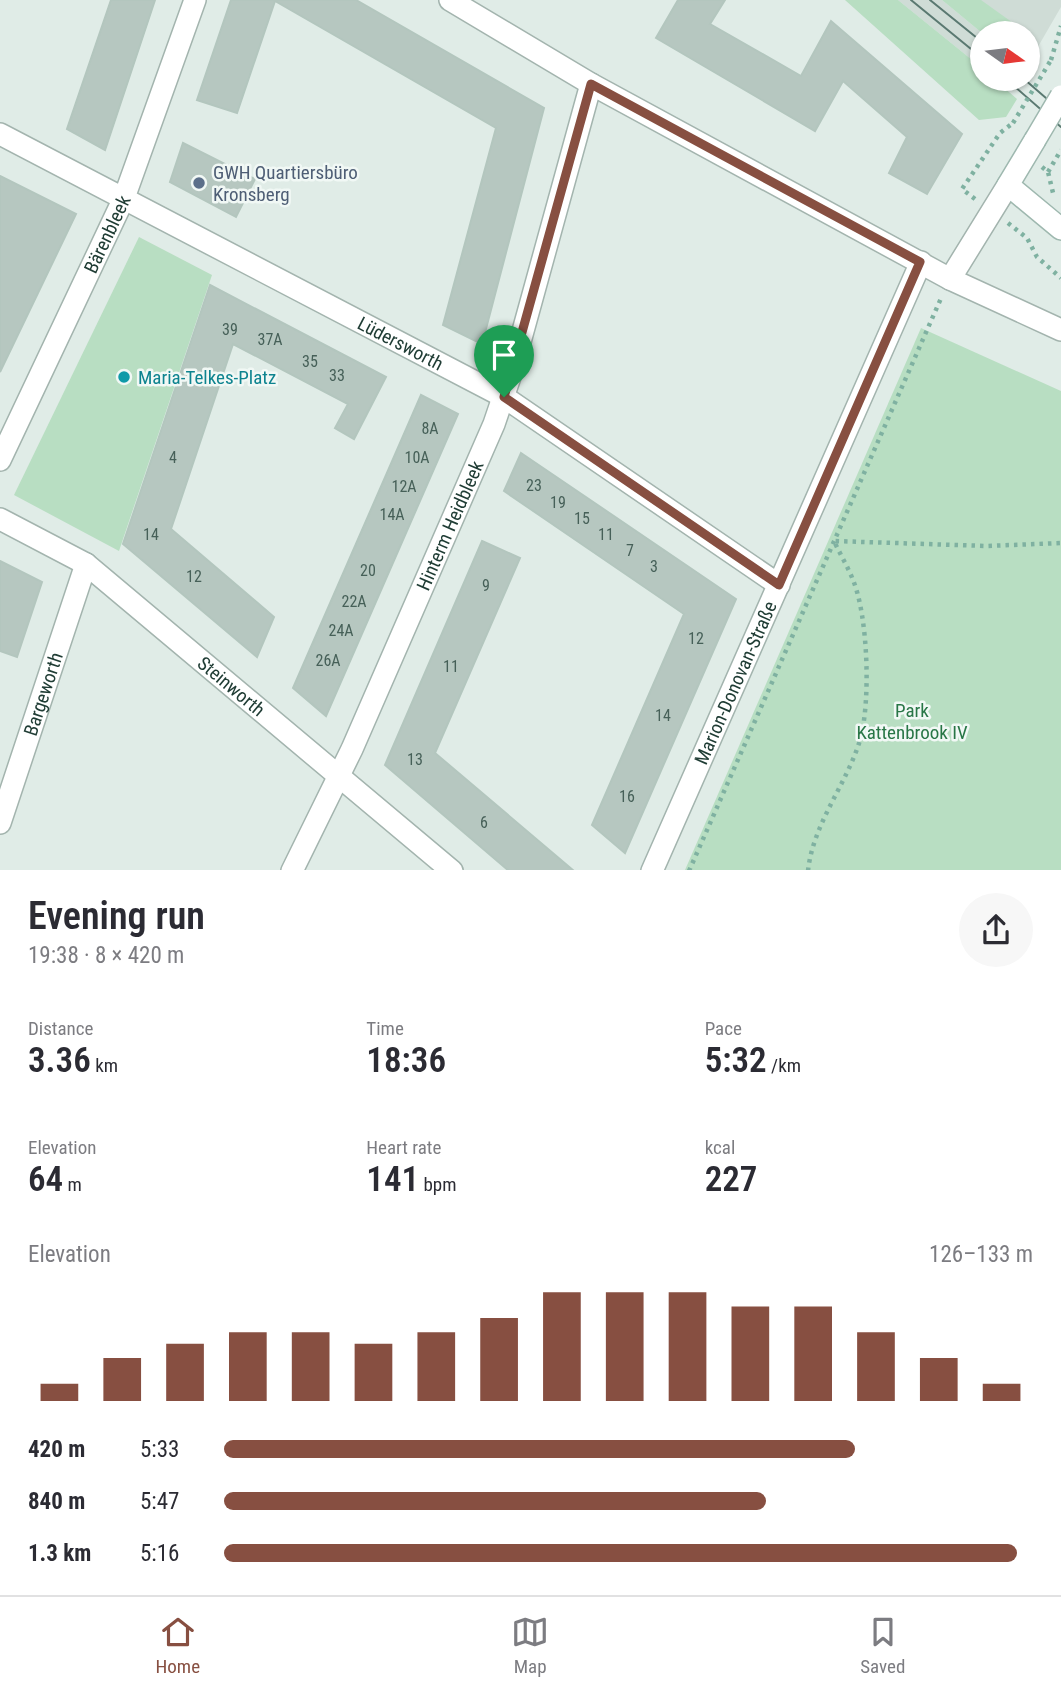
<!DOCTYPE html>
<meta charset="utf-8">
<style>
body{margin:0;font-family:"Roboto Condensed",sans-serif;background:#f7f7f7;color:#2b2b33;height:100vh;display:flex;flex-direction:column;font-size:26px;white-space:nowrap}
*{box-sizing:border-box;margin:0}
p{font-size:23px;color:#7c7c81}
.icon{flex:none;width:38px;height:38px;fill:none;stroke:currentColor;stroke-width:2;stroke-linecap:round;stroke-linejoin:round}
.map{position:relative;height:870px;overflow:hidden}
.drawer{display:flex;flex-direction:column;background:#fff;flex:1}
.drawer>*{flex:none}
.needle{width:46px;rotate:104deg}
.tools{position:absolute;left:970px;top:21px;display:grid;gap:14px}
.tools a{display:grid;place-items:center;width:70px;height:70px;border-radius:50%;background:#fff;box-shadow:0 2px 5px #0004;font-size:35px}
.pin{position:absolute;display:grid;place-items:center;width:60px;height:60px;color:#fff;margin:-72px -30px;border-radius:50% 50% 50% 0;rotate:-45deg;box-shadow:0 0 7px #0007}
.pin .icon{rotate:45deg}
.round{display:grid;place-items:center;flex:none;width:74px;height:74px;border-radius:37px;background:#f7f7f7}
.summary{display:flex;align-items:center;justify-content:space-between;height:119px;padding:0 28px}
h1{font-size:38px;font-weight:600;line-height:52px}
.stats{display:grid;grid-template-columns:repeat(3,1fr);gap:10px;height:119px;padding:7px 28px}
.stats div{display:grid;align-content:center}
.stats b{font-size:35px;font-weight:600}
.stats small{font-size:19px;font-weight:400}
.stats p{font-size:19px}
.chart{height:196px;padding:14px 28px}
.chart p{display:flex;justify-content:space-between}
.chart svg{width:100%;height:126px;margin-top:7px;stroke:#874f41;stroke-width:6}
ul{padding:0 28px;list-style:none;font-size:23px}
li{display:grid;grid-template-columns:112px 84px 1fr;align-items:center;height:52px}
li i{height:18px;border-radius:9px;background:#874f41}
.tabs{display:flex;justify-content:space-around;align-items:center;height:98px;border-top:2px solid #e1e1e2;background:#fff;font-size:19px;color:#7c7c81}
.tabs a{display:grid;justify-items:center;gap:4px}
.tabs .on{color:#874f41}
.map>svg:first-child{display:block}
.built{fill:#cfdcd6}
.green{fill:#b8dec2}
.building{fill:#b6c7c0;stroke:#b3c6be;stroke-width:2}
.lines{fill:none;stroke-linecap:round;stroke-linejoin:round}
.minor-casing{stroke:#a3b4ae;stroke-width:24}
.secondary-casing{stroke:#9eb8af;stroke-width:24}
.path{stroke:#7fb1a1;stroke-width:4.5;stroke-dasharray:3.5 5;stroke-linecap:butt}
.minor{stroke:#fff;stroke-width:21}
.secondary{stroke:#fff;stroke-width:21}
.tram{stroke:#5a7971;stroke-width:2}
.secondary-bridge-casing{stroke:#9eb8af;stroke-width:24;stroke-linecap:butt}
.path-bridge{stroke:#7fb1a1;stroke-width:4.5;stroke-dasharray:3.5 5;stroke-linecap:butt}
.secondary-bridge{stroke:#fff;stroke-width:21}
.route-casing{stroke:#fff;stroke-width:14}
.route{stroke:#874f41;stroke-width:9}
.service-dot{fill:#5c6f8a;stroke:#f1f8f5;stroke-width:2.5}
.culture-dot{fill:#0f9aa8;stroke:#f1f8f5;stroke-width:2.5}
.labels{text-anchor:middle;stroke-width:5;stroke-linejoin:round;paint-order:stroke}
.number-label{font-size:16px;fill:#466058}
.service-label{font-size:19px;fill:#4e5e75;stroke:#f1f8f5;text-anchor:start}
.street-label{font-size:19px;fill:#203d35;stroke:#f1f8f5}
.culture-label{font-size:19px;fill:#0d838f;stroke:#f1f8f5;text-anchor:start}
.park-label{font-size:19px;fill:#287646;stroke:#f1f8f5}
</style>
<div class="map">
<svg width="1061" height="871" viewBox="0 0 1061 871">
<rect width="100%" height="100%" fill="#e0ece7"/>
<g class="built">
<polygon points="898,0 942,0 982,33 982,68"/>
<polygon points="952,0 1061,0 1061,7 1032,57 1027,54 1027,33 999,33"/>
</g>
<g class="green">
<polygon points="845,0 898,0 982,68 978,73 982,79 994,79 1017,99 1006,117 979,120"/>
<polygon points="942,0 981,0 1027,33 982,33"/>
<polygon points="139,237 212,275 119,551 14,495"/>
<polygon points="921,328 1061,391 1061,870 685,870"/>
</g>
<g class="building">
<polygon points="111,0 155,0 105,150 67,129"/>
<polygon points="231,0 356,0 544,108 482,344 443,325 496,128 275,1 237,113 197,100"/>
<polygon points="678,0 725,0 710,24 801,76 831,21 962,134 927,194 889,173 907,137 843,81 815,131 656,38"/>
<polygon points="183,143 255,179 236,217 170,182"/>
<polygon points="0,176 76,214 0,372"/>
<polygon points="210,285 386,377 354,439 335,428 348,404 233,344 171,529 274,617 257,657 123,544"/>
<polygon points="421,395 458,414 326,716 293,688"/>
<polygon points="521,453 736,599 625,853 592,825 684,614 504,491"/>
<polygon points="482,541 520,558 435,753 574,871 509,871 385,765"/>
<polygon points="0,561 42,582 17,657 0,651"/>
</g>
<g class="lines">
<defs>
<g id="minor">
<polyline points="450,0 591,84 950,279 1061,330"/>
<path id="s1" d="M0,134L504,397L779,585"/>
<polyline points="950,279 1008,185"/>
<path id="s2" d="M0,460L124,198L195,0"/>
<path id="s3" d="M0,519L86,564L452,871"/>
<path id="s4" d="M0,823L86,564"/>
<path id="s5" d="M292,871L352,749L494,424L512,371L591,84"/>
<path id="s6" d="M652,871L921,262"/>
</g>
<polyline id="secondary" points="1035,140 1008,185 1061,229"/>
</defs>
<use href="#minor" class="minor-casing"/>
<use href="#secondary" class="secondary-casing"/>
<g class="path">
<polyline points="1051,60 1061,26"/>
<polyline points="1042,167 1048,172 1054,197"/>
<polyline points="1048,172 1061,150"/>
<polyline points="975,199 962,189 1000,133 1013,123"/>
<polyline points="1008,223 1027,238 1037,257 1061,278"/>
<polyline points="689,871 942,296"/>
<path d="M808,871C813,823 847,784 860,740C871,702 868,616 853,580C848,567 840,554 834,541L987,546L1061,543"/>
</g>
<use href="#minor" class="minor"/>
<use href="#secondary" class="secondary"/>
<g class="tram">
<polyline points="911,0 982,58"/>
<polyline points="930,0 982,42"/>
<polyline points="1006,79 1061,127"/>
<polyline points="1024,79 1061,111"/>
</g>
<defs>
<polyline id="secondary-bridge" points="1035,140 1061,96"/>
</defs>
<use href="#secondary-bridge" class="secondary-bridge-casing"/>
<polyline class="path-bridge" points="1013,123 1051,60"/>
<use href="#secondary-bridge" class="secondary-bridge"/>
</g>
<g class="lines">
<defs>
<polygon id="route" points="591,84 920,262 779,585 504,397"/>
</defs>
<use href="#route" class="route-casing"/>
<use href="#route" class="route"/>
</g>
<circle class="service-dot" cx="199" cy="183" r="7"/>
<circle class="culture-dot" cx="124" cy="377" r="7"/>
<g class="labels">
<g class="number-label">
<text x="230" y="335">39</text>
<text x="270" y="345">37A</text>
<text x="310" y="367">35</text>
<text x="337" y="381">33</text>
<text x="430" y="434">8A</text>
<text x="173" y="463">4</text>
<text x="417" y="463">10A</text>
<text x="534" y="491">23</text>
<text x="404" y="492">12A</text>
<text x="558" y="508">19</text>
<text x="392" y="520">14A</text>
<text x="582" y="524">15</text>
<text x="151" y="540">14</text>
<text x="606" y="540">11</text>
<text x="630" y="556">7</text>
<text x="654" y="572">3</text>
<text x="368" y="576">20</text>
<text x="194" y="582">12</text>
<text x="486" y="591">9</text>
<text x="354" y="607">22A</text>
<text x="341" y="636">24A</text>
<text x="696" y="644">12</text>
<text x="328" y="666">26A</text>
<text x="451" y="672">11</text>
<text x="663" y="721">14</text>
<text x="415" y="765">13</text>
<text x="627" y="802">16</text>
<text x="484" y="828">6</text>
</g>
<g class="service-label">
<text x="213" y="179">GWH Quartiersbüro<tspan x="213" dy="22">Kronsberg</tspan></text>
</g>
<g class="street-label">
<text dy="7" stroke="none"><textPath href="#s2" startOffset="250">Bärenbleek</textPath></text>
<text dy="7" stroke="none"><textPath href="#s1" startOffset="452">Lüdersworth</textPath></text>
<text dy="7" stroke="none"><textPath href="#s5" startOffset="380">Hinterm Heidbleek</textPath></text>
<text dy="7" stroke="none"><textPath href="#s6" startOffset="206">Marion-Donovan-Straße</textPath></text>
<text dy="7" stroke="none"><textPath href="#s3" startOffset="287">Steinworth</textPath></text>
<text dy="7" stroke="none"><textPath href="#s4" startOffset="136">Bargeworth</textPath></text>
</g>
<g class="culture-label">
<text x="138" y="384">Maria-Telkes-Platz</text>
</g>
<g class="park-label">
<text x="912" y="717">Park<tspan x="912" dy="22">Kattenbrook IV</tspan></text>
</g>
</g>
</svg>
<div class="tools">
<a><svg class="needle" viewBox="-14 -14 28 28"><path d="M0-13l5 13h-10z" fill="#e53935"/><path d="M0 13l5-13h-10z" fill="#7c7c81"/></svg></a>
</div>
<div class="pin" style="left:504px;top:397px;background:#1e9e55"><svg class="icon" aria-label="arrive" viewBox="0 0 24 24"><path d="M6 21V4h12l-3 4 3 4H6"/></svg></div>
</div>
<section class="drawer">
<div class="summary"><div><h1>Evening run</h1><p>19:38 · 8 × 420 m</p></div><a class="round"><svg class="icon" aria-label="share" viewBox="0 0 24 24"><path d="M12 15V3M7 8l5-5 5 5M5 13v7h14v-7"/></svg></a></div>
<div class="stats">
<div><p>Distance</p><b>3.36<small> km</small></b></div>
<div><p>Time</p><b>18:36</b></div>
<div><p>Pace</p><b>5:32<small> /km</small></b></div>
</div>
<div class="stats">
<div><p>Elevation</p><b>64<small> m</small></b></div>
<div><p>Heart rate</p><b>141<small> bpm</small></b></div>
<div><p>kcal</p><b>227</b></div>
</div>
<div class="chart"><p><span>Elevation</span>126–133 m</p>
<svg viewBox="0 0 160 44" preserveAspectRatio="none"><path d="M5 44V38M15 44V29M25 44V24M35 44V20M45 44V20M55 44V24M65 44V20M75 44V15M85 44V6M95 44V6M105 44V6M115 44V11M125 44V11M135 44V20M145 44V29M155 44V38"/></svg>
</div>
<ul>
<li><b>420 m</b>5:33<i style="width:78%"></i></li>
<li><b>840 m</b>5:47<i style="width:67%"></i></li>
<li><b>1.3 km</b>5:16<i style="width:98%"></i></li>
</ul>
</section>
<nav class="tabs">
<a class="on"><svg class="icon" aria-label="home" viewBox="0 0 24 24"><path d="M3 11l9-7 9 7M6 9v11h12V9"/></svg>Home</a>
<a><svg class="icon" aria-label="map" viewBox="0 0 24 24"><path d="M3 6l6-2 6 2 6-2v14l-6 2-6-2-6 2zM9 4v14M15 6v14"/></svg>Map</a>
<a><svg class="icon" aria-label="saved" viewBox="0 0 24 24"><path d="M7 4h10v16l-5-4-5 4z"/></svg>Saved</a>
</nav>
